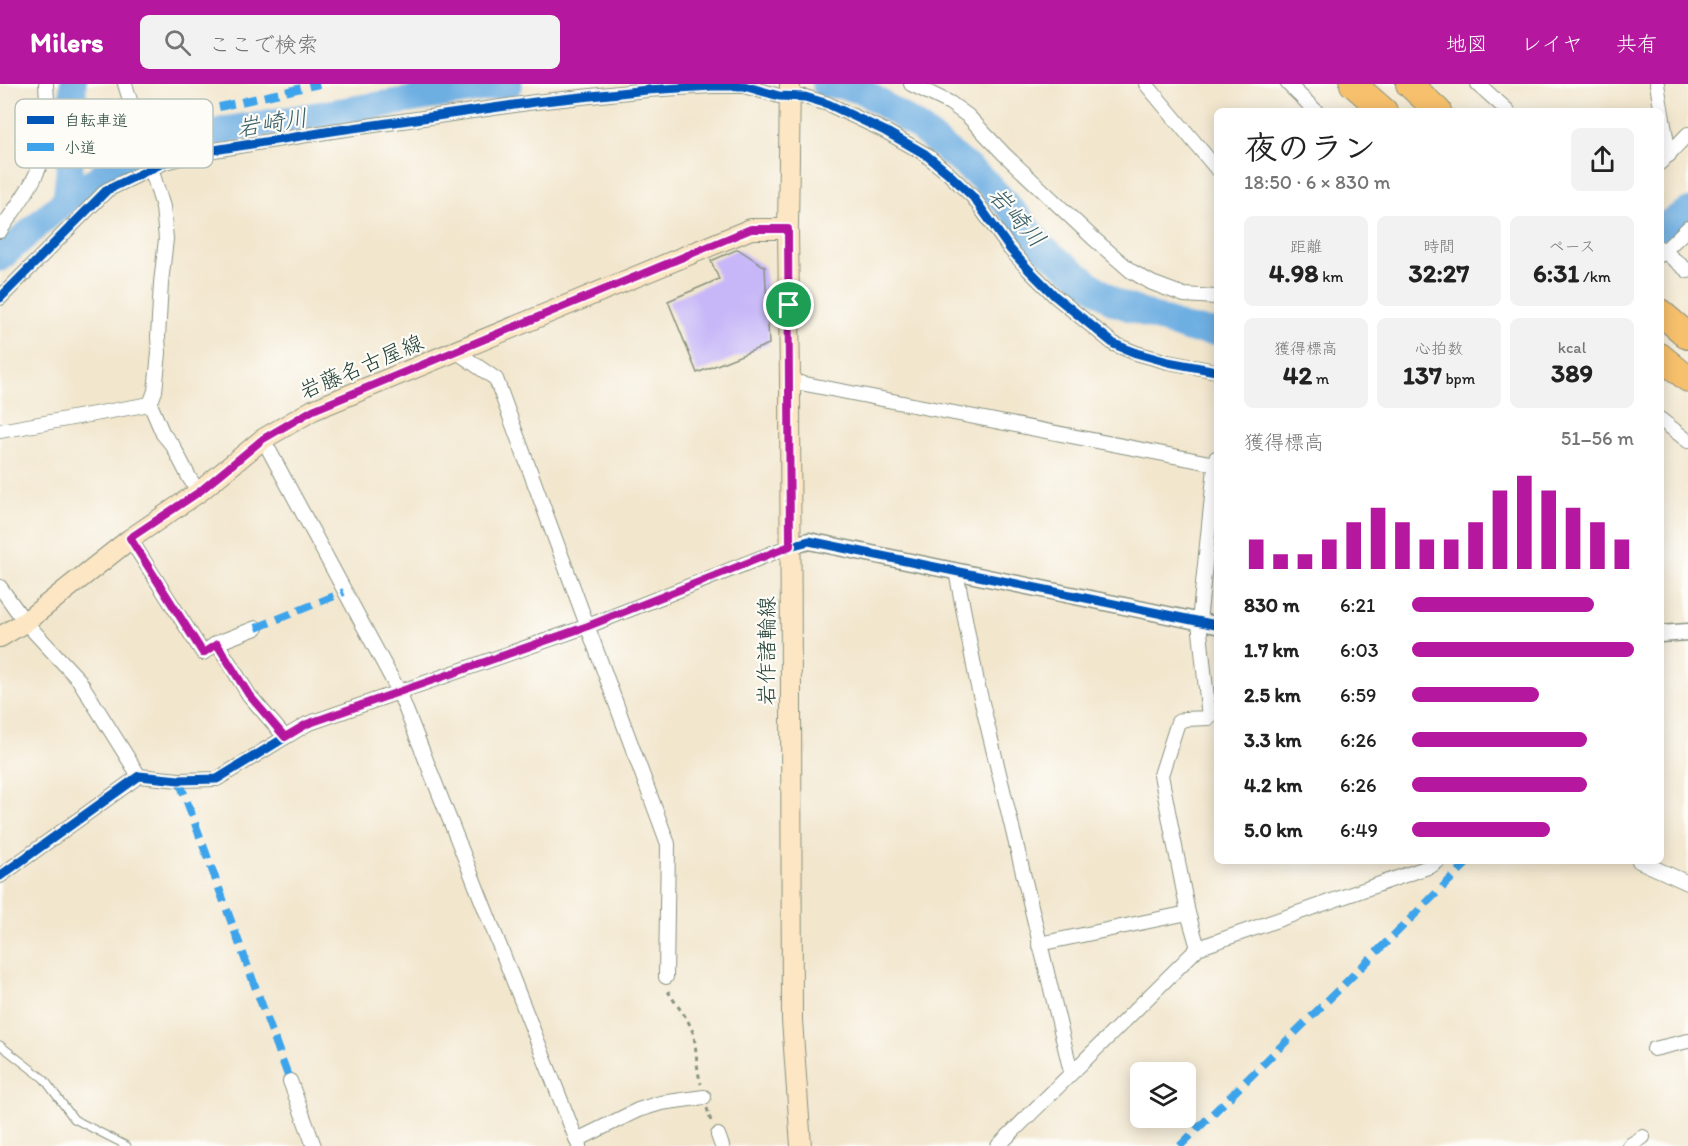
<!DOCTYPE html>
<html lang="ja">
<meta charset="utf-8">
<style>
body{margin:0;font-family:Itim,"Klee One",sans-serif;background:#f2f2f2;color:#222;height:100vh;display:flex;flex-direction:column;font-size:22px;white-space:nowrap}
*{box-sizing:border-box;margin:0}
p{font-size:20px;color:#767676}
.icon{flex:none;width:33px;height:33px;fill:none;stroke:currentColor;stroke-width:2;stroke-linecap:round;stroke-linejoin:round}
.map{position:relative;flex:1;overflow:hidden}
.drawer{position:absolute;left:1214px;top:24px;width:450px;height:756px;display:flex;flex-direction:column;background:#fff;border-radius:9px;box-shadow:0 3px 15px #0003}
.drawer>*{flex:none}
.controls{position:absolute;left:1130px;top:978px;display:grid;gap:12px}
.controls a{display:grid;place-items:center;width:66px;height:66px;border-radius:9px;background:#fff;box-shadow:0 3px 15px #0003;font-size:30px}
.pin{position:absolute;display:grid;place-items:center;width:51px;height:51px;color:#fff;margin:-26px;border:3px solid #fff;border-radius:50%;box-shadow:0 2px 6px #0007}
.round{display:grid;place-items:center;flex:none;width:63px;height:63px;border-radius:9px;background:#f2f2f2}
.overview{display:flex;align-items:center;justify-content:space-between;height:102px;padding:0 30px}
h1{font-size:33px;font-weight:700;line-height:45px}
.figures{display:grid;grid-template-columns:repeat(3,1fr);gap:9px;height:102px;padding:6px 30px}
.figures div{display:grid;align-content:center;border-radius:9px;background:#f2f2f2;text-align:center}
.figures b{font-size:26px;font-weight:700}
.figures small{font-size:16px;font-weight:400}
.figures p{font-size:16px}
.chart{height:168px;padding:12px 30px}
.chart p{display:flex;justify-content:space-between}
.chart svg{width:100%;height:108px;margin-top:6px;stroke:#b5179e;stroke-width:6}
ul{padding:0 30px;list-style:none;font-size:20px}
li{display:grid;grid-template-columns:96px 72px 1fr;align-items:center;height:45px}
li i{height:15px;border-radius:8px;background:#b5179e}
header{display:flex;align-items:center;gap:36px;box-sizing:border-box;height:84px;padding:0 30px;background:#b5179e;color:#fff}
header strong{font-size:28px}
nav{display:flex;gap:33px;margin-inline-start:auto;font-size:21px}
.search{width:420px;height:54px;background:#f2f2f2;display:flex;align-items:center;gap:15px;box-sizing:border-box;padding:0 21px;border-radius:9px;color:#767676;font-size:22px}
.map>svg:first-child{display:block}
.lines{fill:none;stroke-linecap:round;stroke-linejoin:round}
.river{stroke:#6eafe2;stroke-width:27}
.building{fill:#c7b7f8}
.service-casing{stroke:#889280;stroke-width:9}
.minor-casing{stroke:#889280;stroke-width:16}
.tertiary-casing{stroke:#889280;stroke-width:19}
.secondary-casing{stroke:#889280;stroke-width:22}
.motorway-casing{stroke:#889280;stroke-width:28}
.path{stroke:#889280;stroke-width:3;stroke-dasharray:4.5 4.5;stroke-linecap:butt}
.service{stroke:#fff;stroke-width:7}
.minor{stroke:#fff;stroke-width:14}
.tertiary{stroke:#fff;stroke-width:16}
.secondary{stroke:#fce6c4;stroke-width:20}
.motorway{stroke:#f7c06c;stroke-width:26}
.quiet{stroke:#3da4eb;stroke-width:8;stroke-dasharray:15 8;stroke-linecap:butt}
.cycleway-casing{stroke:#fdfcf7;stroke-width:13}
.cycleway{stroke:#0057b8;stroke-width:9}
.route-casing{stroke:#fff;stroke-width:12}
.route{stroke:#b5179e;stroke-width:8}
.labels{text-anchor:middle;stroke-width:4.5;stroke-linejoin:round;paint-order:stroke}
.street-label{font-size:22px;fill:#1f3d34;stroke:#fdfcf7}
.water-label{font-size:24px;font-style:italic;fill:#375f68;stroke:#fdfcf7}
.key{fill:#fdfcf7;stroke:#bac3bc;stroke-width:1.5}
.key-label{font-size:16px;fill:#1f3d34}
</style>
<header>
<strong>Milers</strong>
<div class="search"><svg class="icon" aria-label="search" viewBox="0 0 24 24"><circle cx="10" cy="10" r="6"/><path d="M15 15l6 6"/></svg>ここで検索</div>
<nav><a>地図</a><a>レイヤ</a><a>共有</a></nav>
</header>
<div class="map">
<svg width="1688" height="1062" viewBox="0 0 1688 1062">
<rect width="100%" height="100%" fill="#fdfcf7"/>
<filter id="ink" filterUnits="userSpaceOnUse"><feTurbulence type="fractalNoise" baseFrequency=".0167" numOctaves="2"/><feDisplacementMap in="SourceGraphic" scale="12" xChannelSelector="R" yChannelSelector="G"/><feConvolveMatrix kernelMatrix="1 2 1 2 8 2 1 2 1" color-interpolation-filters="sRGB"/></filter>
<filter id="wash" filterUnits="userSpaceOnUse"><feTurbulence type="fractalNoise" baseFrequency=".008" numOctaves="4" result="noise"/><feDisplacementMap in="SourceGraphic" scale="24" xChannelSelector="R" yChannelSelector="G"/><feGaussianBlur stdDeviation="1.35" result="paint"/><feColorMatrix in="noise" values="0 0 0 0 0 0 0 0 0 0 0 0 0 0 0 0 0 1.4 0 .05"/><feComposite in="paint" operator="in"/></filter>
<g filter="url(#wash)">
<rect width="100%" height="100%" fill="#f2e6cd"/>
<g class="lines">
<g class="river">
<polyline points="825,0 845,2 864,8 918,43 986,98 1023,138 1044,165 1114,218 1188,245 1216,248"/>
<polyline points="66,116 73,52 73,0"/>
<polyline points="1660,144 1688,127"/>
<polyline points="0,174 66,116 138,67 230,45 509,0"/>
</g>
</g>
<g id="blocks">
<polygon class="building" points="738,165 765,183 769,260 697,289 668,217 719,195 711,177"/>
</g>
</g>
<g filter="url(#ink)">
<use href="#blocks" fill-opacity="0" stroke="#889280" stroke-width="1.5"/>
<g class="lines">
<defs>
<polyline id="service" points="0,961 44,995 74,1035 127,1062"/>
<g id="minor">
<polyline points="125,0 163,123 166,155 161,199 158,253 159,269 155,307 150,320 163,350 173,362 190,395 199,408"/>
<polyline points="911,0 950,19 968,32 1004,70 1093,154 1131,187 1152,199 1184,211 1216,213"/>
<polyline points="1146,0 1216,84"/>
<polyline points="1288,0 1316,27"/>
<polyline points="1478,0 1508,27"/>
<polyline points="1657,0 1669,71"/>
<polyline points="1660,79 1688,50"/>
<path d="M0,147C20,117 44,89 47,52C49,35 47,17 46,0"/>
<polyline points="1660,164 1688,187"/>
<polyline points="1660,171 1688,144"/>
<polyline points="0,214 107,106 165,78 208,67 332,47 535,18 647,6 712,2 744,2 779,12 805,13 828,20 885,47 925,70 948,89 973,113 1010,165 1029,186 1055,212 1114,260 1136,269 1168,278 1216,287"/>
<polyline points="457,268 496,295 668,760 666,893"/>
<polyline points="790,297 1215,380"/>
<polyline points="1660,335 1688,357"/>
<polyline points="0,347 150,320"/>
<polyline points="263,355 399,608 579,1062"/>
<polyline points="130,455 203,569 217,559 256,544"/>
<polyline points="956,487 977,598 1071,988"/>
<polyline points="0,503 25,538 79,596 139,692"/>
<polyline points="217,559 249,611 285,653"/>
<polyline points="1639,777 1688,799"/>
<polyline points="0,792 139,692 179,696 217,695 307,640 588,542 790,462"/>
<polyline points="1039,860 1188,829"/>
<polyline points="1198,864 1188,829 1161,691 1178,638 1185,635 1209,634 1199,538 1216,374"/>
<polyline points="1654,965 1688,957"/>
<polyline points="290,997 314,1062"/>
<polyline points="718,1051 722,1062"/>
<polyline points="577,1056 638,1026 661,1019 704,1013"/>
<polyline points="998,1062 1198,864 1431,782 1438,777"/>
<polyline points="1629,1062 1643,1053"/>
</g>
<g id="tertiary">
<polyline points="790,462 809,457 1216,541"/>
<polyline points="1660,550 1688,548"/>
</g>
<g id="secondary">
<polyline points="790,0 788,145 790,297 792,936 801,1062"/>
<polyline points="0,553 25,538 130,455 199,408 263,355 313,326 751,145 788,145"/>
</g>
<g id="motorway">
<polyline points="1353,0 1384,27"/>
<polyline points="1409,0 1438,27"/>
<polyline points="1660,228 1688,252"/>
<polyline points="1660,272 1688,295"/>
</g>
</defs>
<use href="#service" class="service-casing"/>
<use href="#minor" class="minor-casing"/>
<use href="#tertiary" class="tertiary-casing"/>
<use href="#secondary" class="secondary-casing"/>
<use href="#motorway" class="motorway-casing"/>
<g class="path">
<path d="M668,907C676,922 691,936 694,953C697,969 696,983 701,1000"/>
<polyline points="707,1024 712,1041"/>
</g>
<use href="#service" class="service"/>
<use href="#minor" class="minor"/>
<use href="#tertiary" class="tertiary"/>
<use href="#secondary" class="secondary"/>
<use href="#motorway" class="motorway"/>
<g class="quiet">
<polyline points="134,33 141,30 155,41 180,32 319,0"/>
<polyline points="256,544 344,508"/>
<polyline points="179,696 290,997"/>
<polyline points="1180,1062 1469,777"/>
</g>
<defs>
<g id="cycleway">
<polyline points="0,214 107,106 165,78 208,67 332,47 535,18 647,6 712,2 744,2 779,12 805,13 828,20 885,47 925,70 948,89 973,113 1010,165 1029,186 1055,212 1114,260 1136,269 1168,278 1216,287"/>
<polyline points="0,792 139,692 179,696 217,695 307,640 588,542 790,462 809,457 1216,541"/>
</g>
</defs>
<use href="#cycleway" class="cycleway-casing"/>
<use href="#cycleway" class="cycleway"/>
</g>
</g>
<g class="lines" filter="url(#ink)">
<defs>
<polygon id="route" points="751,145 788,145 790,462 588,542 307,640 285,653 249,611 217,560 203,569 130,454 199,408 263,355 313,326"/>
</defs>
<use href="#route" class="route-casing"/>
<use href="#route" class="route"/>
</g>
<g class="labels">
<g class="street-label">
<text transform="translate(361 282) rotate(-23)" y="8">岩藤名古屋線</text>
<text transform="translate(766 567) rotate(-90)" y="8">岩作諸輪線</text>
</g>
<g class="water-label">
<text transform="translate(272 39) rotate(-9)" y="8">岩崎川</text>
<text transform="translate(1017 133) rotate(48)" y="8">岩崎川</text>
</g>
</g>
<rect x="15" y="15" width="198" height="69" rx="9" class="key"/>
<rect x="27" y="32" width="27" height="8" fill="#0057b8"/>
<rect x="27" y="59" width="27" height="8" fill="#3da4eb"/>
<g class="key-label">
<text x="64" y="42">自転車道</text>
<text x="64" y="69">小道</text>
</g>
</svg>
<div class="controls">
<a><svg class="icon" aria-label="layers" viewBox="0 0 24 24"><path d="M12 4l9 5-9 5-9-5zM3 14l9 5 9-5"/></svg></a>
</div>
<div class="pin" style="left:789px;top:221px;background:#1e9e55"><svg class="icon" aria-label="arrive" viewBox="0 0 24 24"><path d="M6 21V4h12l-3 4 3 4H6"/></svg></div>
<section class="drawer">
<div class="overview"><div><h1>夜のラン</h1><p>18:50 · 6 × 830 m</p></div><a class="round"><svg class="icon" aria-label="share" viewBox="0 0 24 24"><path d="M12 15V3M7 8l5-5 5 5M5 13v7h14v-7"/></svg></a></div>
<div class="figures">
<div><p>距離</p><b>4.98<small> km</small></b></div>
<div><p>時間</p><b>32:27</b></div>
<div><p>ペース</p><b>6:31<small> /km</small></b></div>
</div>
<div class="figures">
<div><p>獲得標高</p><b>42<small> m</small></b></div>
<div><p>心拍数</p><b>137<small> bpm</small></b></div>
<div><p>kcal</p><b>389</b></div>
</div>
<div class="chart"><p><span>獲得標高</span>51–56 m</p>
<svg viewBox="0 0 160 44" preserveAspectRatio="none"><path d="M5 44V32M15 44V38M25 44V38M35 44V32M45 44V25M55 44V19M65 44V25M75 44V32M85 44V32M95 44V25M105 44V12M115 44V6M125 44V12M135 44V19M145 44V25M155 44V32"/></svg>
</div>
<ul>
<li><b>830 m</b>6:21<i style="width:82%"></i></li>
<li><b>1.7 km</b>6:03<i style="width:100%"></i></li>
<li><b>2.5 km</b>6:59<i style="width:57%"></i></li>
<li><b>3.3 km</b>6:26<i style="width:79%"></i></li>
<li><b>4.2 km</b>6:26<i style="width:79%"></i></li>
<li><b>5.0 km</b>6:49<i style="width:62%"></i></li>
</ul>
</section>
</div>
